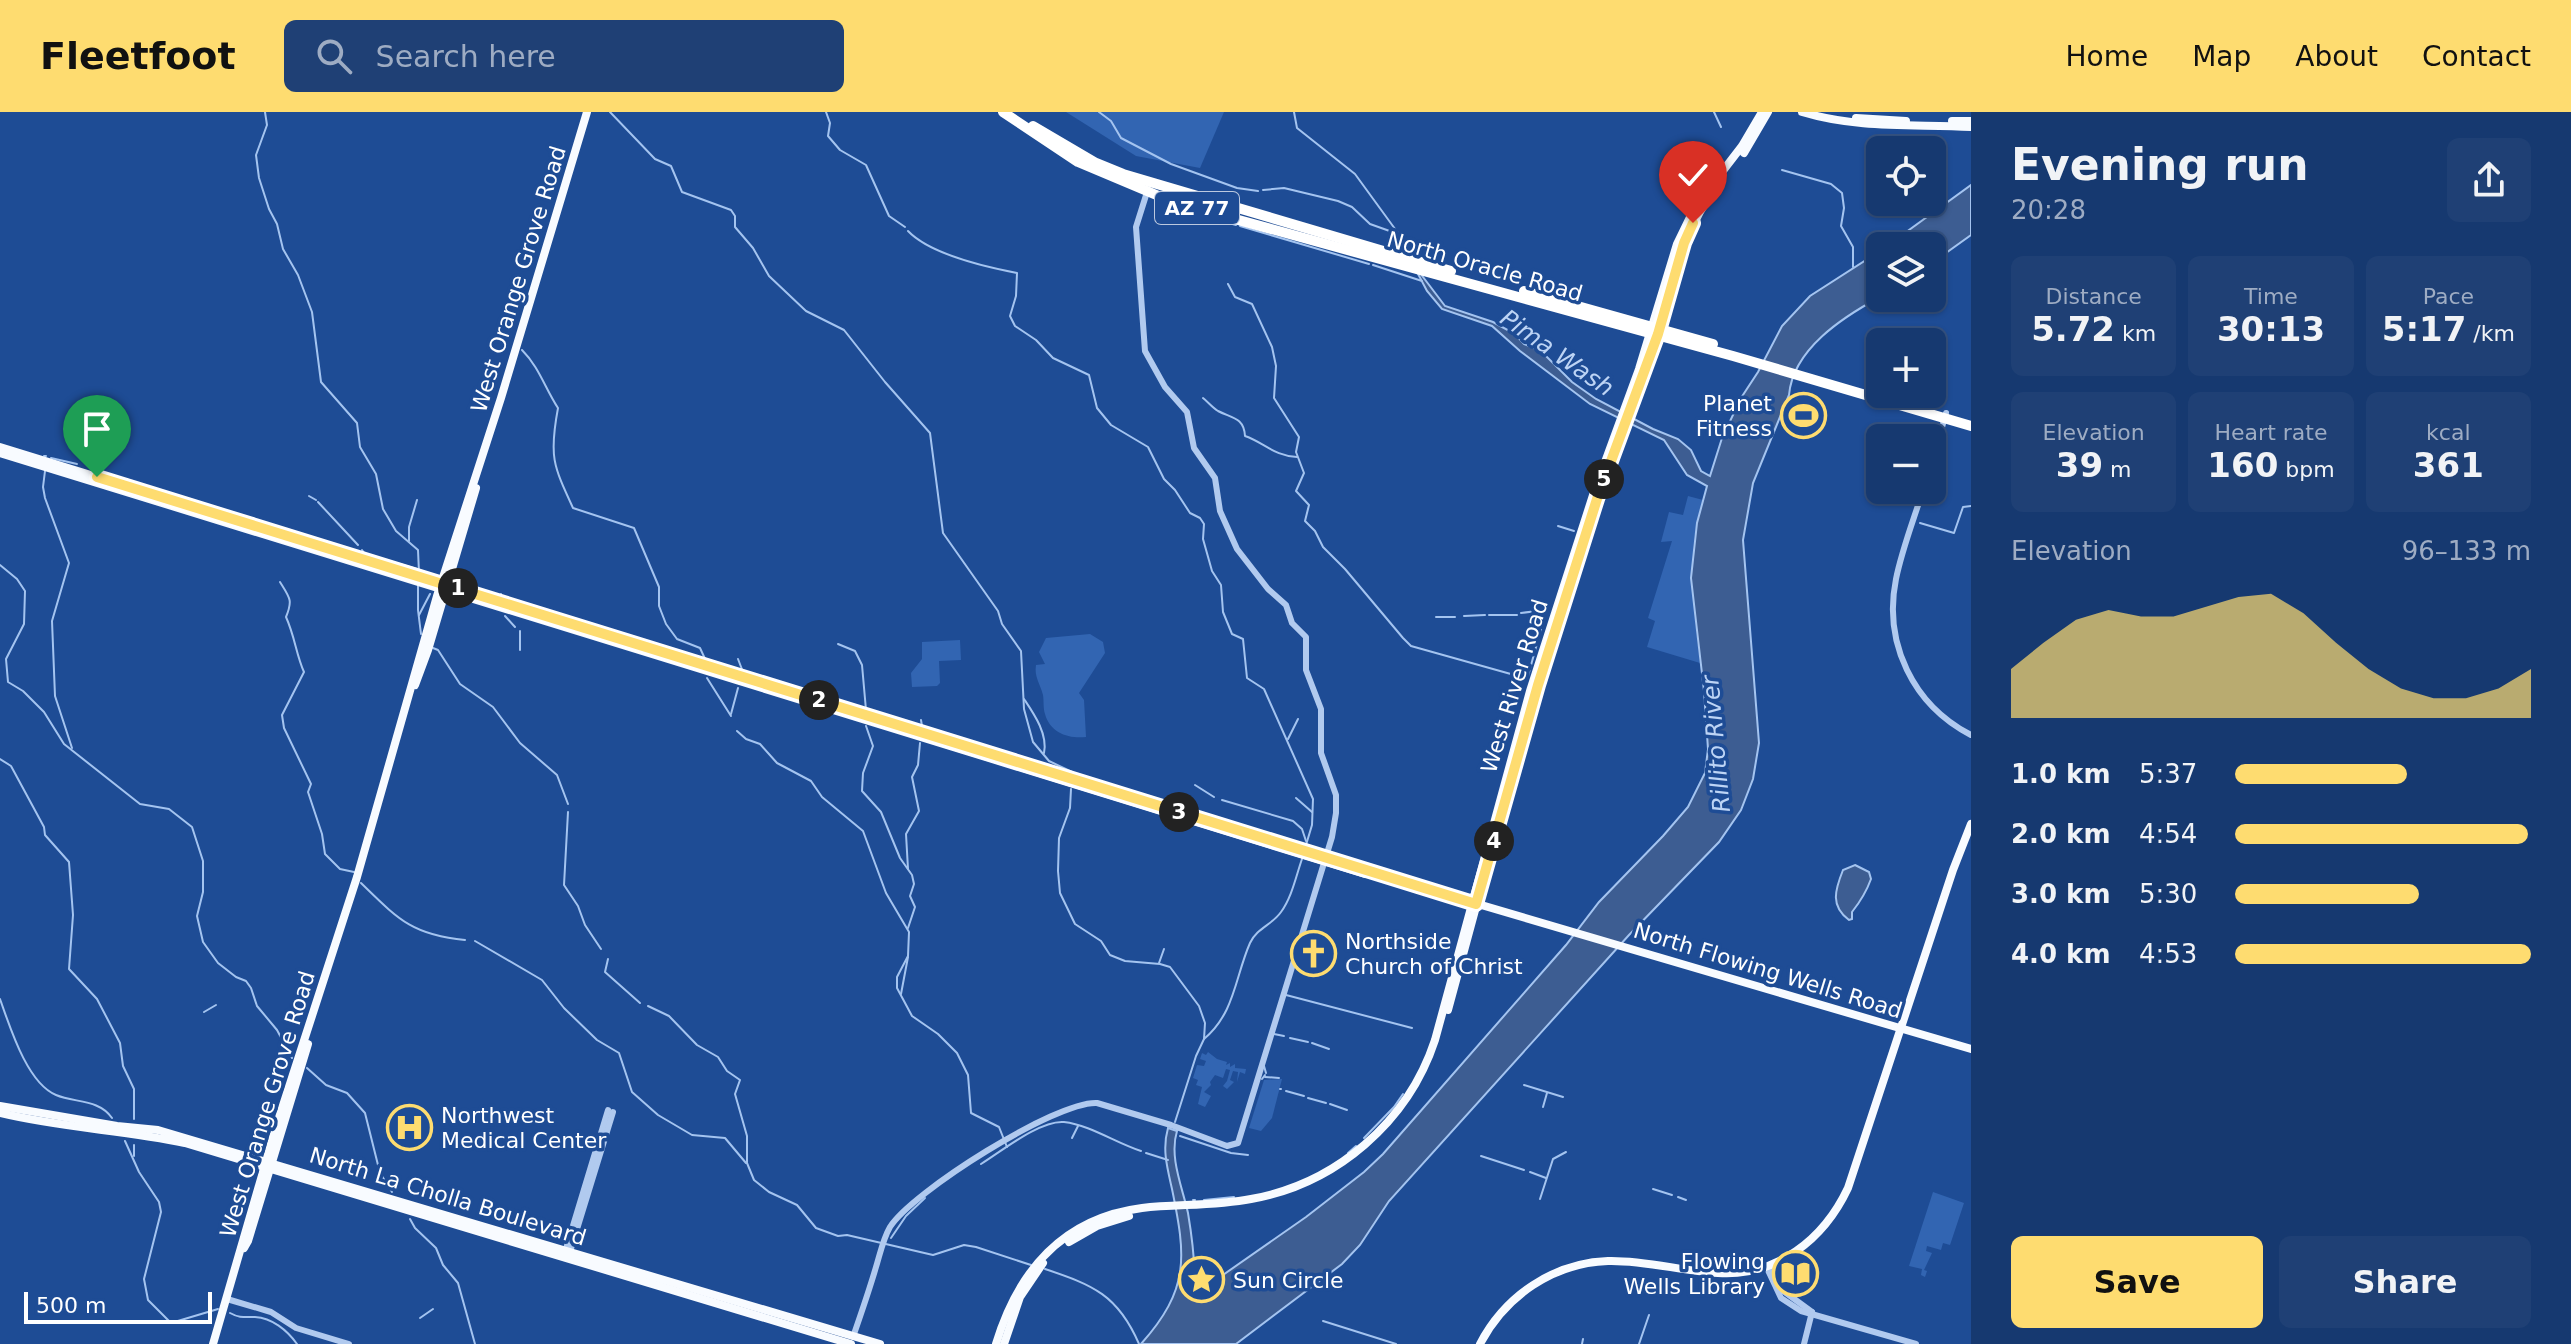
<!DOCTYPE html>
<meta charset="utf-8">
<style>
body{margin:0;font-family:"DejaVu Sans",sans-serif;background:#1f4075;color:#f1f3f6;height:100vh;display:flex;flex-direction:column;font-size:30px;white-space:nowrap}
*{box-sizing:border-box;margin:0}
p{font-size:26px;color:#9eacc3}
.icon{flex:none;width:44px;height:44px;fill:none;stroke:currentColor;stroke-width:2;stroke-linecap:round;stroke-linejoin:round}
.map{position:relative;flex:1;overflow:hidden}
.details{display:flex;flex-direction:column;background:#163970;width:600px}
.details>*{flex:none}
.tools{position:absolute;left:1866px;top:24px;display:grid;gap:16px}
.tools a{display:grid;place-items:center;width:80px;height:80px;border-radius:12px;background:#163970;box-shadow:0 2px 6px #0004,0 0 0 2px #355383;font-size:40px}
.scale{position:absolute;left:24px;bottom:20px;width:188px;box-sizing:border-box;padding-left:8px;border:4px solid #fff;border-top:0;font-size:22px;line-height:28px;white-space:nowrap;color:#fff;-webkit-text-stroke:6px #1e4c95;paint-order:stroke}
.pin{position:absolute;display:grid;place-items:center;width:68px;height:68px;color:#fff;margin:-82px -34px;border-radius:50% 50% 50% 0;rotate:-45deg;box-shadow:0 0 8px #0007}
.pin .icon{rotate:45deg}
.km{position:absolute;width:40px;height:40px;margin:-20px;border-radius:50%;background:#222;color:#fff;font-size:22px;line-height:40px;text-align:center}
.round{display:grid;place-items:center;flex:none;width:84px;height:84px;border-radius:12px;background:#1f4075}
.overview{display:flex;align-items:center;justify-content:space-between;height:136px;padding:0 40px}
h1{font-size:44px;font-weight:700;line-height:60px}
.stats{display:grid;grid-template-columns:repeat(3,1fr);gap:12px;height:136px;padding:8px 40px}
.stats div{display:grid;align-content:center;border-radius:12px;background:#1f4075;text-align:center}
.stats b{font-size:34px;font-weight:700}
.stats small{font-size:22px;font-weight:400}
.stats p{font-size:22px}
.chart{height:224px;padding:16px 40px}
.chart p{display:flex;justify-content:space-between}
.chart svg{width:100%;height:144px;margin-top:8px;fill:#fedc70;opacity:.7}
.primary-button{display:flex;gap:16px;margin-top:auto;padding:16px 40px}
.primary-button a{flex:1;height:92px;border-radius:12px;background:#fedc70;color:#111;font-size:32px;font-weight:700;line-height:92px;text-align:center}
.primary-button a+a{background:#1f4075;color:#f1f3f6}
ul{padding:0 40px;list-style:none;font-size:26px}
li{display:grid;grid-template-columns:128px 96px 1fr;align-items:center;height:60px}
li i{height:20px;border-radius:10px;background:#fedc70}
header{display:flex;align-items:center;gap:48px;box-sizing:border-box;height:112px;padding:0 40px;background:#fedc70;color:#111}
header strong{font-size:38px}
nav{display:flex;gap:44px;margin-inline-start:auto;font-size:28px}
.search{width:560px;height:72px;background:#1f4075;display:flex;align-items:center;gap:20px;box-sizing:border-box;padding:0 28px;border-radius:12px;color:#9eacc3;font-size:30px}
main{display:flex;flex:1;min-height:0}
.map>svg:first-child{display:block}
.green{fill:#3265b2}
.water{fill:#3d5d92;stroke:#a4c4f0;stroke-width:2}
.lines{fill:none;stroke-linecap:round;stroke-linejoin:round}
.stream{stroke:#a4c4f0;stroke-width:2}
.minor{stroke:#b1caef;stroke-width:6}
.major{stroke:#f8fbff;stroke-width:8}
.highway{stroke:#fff;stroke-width:10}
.route-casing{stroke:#fff;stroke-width:16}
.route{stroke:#fedc70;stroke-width:10}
.labels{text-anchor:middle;stroke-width:7;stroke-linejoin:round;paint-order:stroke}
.shield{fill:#1e4c95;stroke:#bcc9df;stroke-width:2}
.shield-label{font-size:20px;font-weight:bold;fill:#fff}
.street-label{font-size:22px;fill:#fff;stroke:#1e4c95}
.poi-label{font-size:22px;fill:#fff;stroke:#1e4c95;text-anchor:start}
.water-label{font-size:24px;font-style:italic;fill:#bdd4f5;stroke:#1e4c95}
</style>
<header>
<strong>Fleetfoot</strong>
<div class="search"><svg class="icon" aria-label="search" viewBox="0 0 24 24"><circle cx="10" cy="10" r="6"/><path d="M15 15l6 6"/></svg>Search here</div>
<nav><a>Home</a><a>Map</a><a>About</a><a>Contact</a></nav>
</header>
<main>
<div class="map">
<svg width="1971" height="1232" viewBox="0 0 1971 1232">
<rect width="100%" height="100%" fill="#1e4c95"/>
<g class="green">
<polygon points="1066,0 1224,0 1200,56 1136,44"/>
<path d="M1688,384L1703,388C1685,442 1694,496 1700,551L1647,535L1655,509L1648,506L1672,429L1661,430L1669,400L1683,403Z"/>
<path d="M1090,522L1103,530L1105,541L1079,581L1084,588L1086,625C1069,627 1050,621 1045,602C1043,596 1044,589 1043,583C1040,571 1034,565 1036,553L1045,552L1039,540L1046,526Z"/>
<polygon points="960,528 961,548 939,549 940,571 937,574 912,575 911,561 922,547 922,530"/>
<polygon points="1208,940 1217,947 1227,950 1226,953 1230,951 1230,955 1235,952 1235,956 1246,957 1245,962 1240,960 1237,970 1238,960 1233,959 1230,968 1234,970 1227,977 1223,974 1227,969 1230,958 1226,957 1223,966 1215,963 1210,970 1211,973 1204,980 1211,984 1205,995 1198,992 1202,975 1196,973 1198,968 1193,966 1197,953 1204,954 1206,949 1200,947 1202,941 1206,943"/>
<polygon points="1282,967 1272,1006 1261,1019 1249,1016 1264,968"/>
<polygon points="1933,1080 1964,1091 1950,1133 1943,1131 1941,1138 1927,1134 1926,1139 1932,1141 1924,1158 1927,1159 1925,1165 1921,1163 1922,1157 1909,1154"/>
</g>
<g class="water">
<polygon points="1971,73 1971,123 1932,151 1932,134 1887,134"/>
<path d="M1880,139V185C1843,205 1793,237 1789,283L1753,371L1743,428L1759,631L1753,667L1741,698L1719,730L1629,823L1389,1089L1360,1133L1342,1152L1236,1232H1141C1190,1177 1186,1145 1172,1077C1167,1055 1162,1037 1168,1016L1177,1019C1169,1045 1182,1074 1188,1101C1192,1125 1196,1153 1194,1177L1200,1179L1306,1105L1364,1060L1383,1042L1566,833L1599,790L1663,724L1688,695L1705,661L1708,637L1704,579L1691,466L1697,411L1707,374L1687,363L1664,328L1590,292L1520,239L1492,214L1442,197L1427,179L1417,160L1420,161L1445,194L1493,210L1515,222L1524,232L1541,239L1572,270L1596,287L1653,317L1678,327L1691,338L1701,359L1710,364L1722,326L1741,286L1758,260L1782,214L1810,184Z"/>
<path d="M1855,753L1869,760L1871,767C1867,778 1860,790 1852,800V807L1849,808C1830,794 1835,778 1843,758Z"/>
</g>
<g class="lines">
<g class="stream">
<polyline points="265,0 267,13 256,43 259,66 269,97 277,112 283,137 298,163 312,200 321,270 357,311 360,335 376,362 383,397 396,419 418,438 419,461"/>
<polyline points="610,0 655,47 671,54 682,80 731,98 735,104 735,115 753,136 769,164 806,199 844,218 885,270 930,321 943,421 998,499 1002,512 1021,539 1024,597 1033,630 1049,649 1072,660"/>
<polyline points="826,0 830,11 828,24 840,38 866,53 889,104 905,115"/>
<polyline points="1099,0 1111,9 1121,26 1171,52 1237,76 1258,79"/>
<polyline points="1294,0 1297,16 1355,62 1414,143"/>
<polyline points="1714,0 1721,15"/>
<polyline points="1782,58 1831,72 1842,81 1844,96 1841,114 1853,135 1853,155"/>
<polyline points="1263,78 1284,76 1338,89 1352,95 1370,112 1398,122"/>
<polyline points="1201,103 1236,113"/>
<polyline points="1240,114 1369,152"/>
<path d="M908,119C930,142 986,155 1017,161L1016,184L1010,204L1015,214L1036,228L1053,246L1089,263L1097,296L1111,313L1148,335L1164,367L1175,378L1190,401L1200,406L1204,412L1203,427L1212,459L1221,473L1223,500L1232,522L1243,527L1247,566L1264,577L1313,687L1312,713L1306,733"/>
<polyline points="1373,153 1422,169"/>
<polyline points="1228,172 1235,185 1252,192 1272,235 1276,254 1274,286 1299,325 1296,340 1304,361 1296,379 1309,393 1305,409 1315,419 1323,435 1345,457 1403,526 1411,534 1525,566 1528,564 1541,517"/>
<path d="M522,238C539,255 545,276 558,296C549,344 553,353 573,396L634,416L659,475V494L666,512L677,527L700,536L706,549"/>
<path d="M1203,286C1208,290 1213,296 1218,299C1231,306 1244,305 1245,324C1265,331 1274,344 1297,345"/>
<polyline points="44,344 46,344"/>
<polyline points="51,346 77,352"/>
<polyline points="45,359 43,375 45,386 69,451 52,509 55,584 72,636"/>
<polyline points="309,384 316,388"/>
<polyline points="318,390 358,433"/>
<polyline points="1920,411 1954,421 1963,395 1971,394"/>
<polyline points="1558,414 1574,419"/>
<polyline points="409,429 409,415 417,388"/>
<polyline points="362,438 365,442 417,457"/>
<polyline points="0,453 17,467 25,479 24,512 6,547 8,570 23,579 44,600 64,632 140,692 169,697 192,715 203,749 203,780 197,804 203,830 218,851 236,865 246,869 251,876 257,894 277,918 292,946"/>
<path d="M280,470C290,486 293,488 286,505C295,525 296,542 304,560L282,603L284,616L311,672L308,680L322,722L325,742L340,757L354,760"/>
<polyline points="418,471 418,498 421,522"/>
<polyline points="501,484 501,482"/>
<polyline points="1521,501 1537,499 1541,503 1541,512"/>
<polyline points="419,503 430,482"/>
<polyline points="1489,503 1517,503"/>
<polyline points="505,504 515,515"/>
<polyline points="1464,504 1485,503"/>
<polyline points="1436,505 1455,505"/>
<polyline points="838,532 855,539 862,553 866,598"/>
<polyline points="433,536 438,538 460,572 493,595 520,631 557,663 568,692"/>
<polyline points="520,538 520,519"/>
<polyline points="738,547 743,560"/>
<polyline points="707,566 731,604"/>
<path d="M1024,587C1034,602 1048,622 1044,641"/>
<polyline points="731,602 738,576"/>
<polyline points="921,608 922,614"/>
<polyline points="866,614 873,634 863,661 862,679 881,700 900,746 912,763 914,772 910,784 915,795 908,816"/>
<polyline points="737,619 746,627 760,632 777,651 811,669 822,685 863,719 886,781 909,820 908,844 897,865 897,876 912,904 938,922 957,941 968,963 971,1001 999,1015 1007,1035"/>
<polyline points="1288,627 1298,607"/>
<polyline points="0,647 11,654 44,715 45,723 69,750 73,803 69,857 97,887 120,931 123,954 134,977 134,1007"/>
<polyline points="1195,673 1214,685"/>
<polyline points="1071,677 1070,696 1059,726 1058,759 1060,781 1075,812 1101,829 1110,843 1125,849 1160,852 1170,855 1199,894 1205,911 1204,927 1196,944 1175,1010"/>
<polyline points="1296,686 1312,700"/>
<polyline points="1222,688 1293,709 1302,717 1306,729"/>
<polyline points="568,700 564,773 578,794 585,813 601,837"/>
<polyline points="908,757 906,722 919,699 912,665 918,653 920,631"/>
<path d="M361,771C398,807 412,823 465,828"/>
<polyline points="475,829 542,868 564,896 597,928 619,941 632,980 658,1003 692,1023 725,1026 746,1051"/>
<polyline points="608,847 605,860 640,891"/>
<polyline points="1159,851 1164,837"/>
<polyline points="1774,870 1778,859"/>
<polyline points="901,882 908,845"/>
<polyline points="1286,883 1412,916"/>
<path d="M0,887C10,915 27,971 56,983C75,991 99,987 112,1006"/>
<polyline points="648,894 669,904 697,933 718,945 727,959 740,968 735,982 747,1024 747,1051 754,1068 769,1080 797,1093 816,1116 838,1124 847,1123 933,1143 964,1133 976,1135 1031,1153"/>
<polyline points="204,900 216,893"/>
<polyline points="1274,922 1284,924"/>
<polyline points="1290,926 1308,930"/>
<path d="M1204,927C1235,901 1235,865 1250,831C1257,816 1272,813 1281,800C1292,785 1296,764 1302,747"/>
<polyline points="1312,931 1329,937"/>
<polyline points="1264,954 1266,961"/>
<polyline points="307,956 326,973 347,981 365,1001 380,1061 392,1080"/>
<polyline points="1265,965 1279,966"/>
<polyline points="1262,967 1265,963"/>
<polyline points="1524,973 1563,985"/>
<polyline points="1280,977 1281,977"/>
<polyline points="1286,979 1304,984"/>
<polyline points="1308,986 1326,991"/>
<polyline points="1330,992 1347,998"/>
<polyline points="1543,995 1547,981"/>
<polyline points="1180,1024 1231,1041 1248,1043"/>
<polyline points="1072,1026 1078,1014"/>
<polyline points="1364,1026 1394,995 1403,982"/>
<polyline points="125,1029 139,1060 159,1090 161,1100 144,1167 148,1188 171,1211 218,1197"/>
<polyline points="1146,1041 1168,1048"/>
<polyline points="1348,1041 1356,1034"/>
<polyline points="134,1044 134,1033"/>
<polyline points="1481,1044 1524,1058"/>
<path d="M981,1052C1002,1039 1040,1008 1064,1010C1090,1013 1116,1031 1141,1039"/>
<polyline points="1530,1060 1546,1066"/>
<polyline points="1653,1077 1672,1083"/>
<polyline points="1678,1085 1686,1088"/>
<polyline points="1540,1087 1553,1047 1566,1040"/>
<polyline points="1193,1088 1195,1088"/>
<polyline points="1204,1088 1234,1085"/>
<polyline points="410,1107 415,1116 436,1136 443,1153 458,1171 475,1232"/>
<polyline points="891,1126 906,1104 925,1086"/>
<path d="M1045,1157C1093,1173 1118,1183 1139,1232"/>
<path d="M230,1201C239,1206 244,1205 255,1205C272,1206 287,1218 297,1232"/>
<polyline points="420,1206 433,1197"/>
<polyline points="1323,1209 1396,1232"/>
<polyline points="1582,1232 1583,1227"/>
<polyline points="1639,1232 1649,1203"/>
</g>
<g class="minor">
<polyline points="1932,351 1946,301"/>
<path d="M1923,378C1914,407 1902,437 1896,467C1883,531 1913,593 1971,623"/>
<polyline points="565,1140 608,998"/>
<polyline points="569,1143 613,1000"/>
<polyline points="1771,1153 1782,1178 1812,1200"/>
<polyline points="1766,1154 1781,1186 1801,1199 1916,1232"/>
<polyline points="227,1187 271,1200 296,1216 349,1232"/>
<path d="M853,1225C861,1202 869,1179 876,1155C880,1142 883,1127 890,1115C912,1080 1056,989 1097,991L1171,1013L1227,1034L1238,1031L1332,725L1336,701V683L1321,641V597L1306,558V525L1292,511L1286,493L1268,477L1237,437L1220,399L1215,366L1194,336L1187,300L1165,275L1145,239L1136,115L1148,77"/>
<polyline points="1804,1232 1812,1200"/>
</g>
<g class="major">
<path d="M1802,0C1858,17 1913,12 1971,15"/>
<polyline points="1856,6 1906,9"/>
<polyline points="1952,9 1971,9"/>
<polyline points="1744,41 1768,0"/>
<polyline points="0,335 1381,761 1403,770 1971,937"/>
<polyline points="0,341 1365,762"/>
<path d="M1604,368C1622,320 1641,273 1657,224C1674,172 1681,120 1716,76"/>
<polyline points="1556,517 1581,438"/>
<polyline points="415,573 428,538 476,376"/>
<polyline points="1482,774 1512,664"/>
<polyline points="1448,898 1477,791"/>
<polyline points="0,994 117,1014 158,1018 880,1232"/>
<path d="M0,1001C61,1016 124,1018 185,1031L851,1232"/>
<polyline points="1069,1130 1097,1114 1129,1104"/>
<polyline points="244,1136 248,1129 308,932"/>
<polyline points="213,1232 276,1015 357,765 437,484 501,286 587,0"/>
<path d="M996,1232C1018,1159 1063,1106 1142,1096C1178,1092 1215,1094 1251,1087C1336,1072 1408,1010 1435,928L1530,579L1594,380L1639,257L1677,132L1695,95L1742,34L1762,0"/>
<polyline points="1004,1232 1020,1185 1043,1151"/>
<path d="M1480,1232C1505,1184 1553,1151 1608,1149C1645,1148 1681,1159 1718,1161C1777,1165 1824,1127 1848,1076L1953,758L1971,712"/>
</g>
<g class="highway">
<polyline points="1003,0 1078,50 1173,90 1733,244 1971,314"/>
<polyline points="1033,14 1096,51 1123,62 1451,159"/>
<polyline points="1524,179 1713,232"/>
</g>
</g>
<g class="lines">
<defs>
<polyline id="route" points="97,365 1476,792 1538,573 1597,387 1658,222 1684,131 1693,111"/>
</defs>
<use href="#route" class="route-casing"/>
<use href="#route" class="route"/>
</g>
<defs>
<symbol id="stadium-ring" viewBox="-11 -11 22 22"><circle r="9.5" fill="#1e4c95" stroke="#fedc70" stroke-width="1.5"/><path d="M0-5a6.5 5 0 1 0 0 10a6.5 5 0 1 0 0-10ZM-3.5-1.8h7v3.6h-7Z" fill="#fedc70"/></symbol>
<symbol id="church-ring" viewBox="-11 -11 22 22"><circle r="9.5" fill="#1e4c95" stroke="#fedc70" stroke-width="1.5"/><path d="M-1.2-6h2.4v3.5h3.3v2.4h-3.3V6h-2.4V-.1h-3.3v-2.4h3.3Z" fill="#fedc70"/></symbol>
<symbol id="hospital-ring" viewBox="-11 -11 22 22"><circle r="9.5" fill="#1e4c95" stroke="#fedc70" stroke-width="1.5"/><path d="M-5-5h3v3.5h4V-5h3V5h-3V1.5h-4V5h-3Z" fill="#fedc70"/></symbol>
<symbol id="library-ring" viewBox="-11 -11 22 22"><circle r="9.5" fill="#1e4c95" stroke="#fedc70" stroke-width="1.5"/><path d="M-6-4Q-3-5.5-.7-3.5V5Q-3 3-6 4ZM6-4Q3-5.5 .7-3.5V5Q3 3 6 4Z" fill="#fedc70"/></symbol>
<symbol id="sight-ring" viewBox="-11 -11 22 22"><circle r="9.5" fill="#1e4c95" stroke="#fedc70" stroke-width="1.5"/><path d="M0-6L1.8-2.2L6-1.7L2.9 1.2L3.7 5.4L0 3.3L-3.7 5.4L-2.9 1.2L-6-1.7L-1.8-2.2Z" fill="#fedc70"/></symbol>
</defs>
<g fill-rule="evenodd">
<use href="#stadium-ring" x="1778" y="278" width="51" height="51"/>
<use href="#church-ring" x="1288" y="816" width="51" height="51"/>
<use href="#hospital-ring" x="384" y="990" width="51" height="51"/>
<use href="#library-ring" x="1770" y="1136" width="51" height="51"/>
<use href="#sight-ring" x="1176" y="1142" width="51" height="51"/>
</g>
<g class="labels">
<rect class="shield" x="1155" y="80" width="84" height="32" rx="6"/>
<g class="shield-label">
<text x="1197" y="103">AZ 77</text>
</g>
<g class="street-label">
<text transform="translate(1485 154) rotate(16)" y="8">North Oracle Road</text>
<text transform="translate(518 167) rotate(-73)" y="8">West Orange Grove Road</text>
<text transform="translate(1514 574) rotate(-73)" y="8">West River Road</text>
<text transform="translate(1768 858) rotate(17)" y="8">North Flowing Wells Road</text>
<text transform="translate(267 992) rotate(-73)" y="8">West Orange Grove Road</text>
<text transform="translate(448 1084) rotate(17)" y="8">North La Cholla Boulevard</text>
</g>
<g class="poi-label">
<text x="1772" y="299" text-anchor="end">Planet<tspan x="1772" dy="25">Fitness</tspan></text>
<text x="1345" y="837">Northside<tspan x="1345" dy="25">Church of Christ</tspan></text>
<text x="441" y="1011">Northwest<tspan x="441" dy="25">Medical Center</tspan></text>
<text x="1765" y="1157" text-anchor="end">Flowing<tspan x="1765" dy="25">Wells Library</tspan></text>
<text x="1233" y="1176">Sun Circle</text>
</g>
<g class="water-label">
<text transform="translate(1557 241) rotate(35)" y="8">Pima Wash</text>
<text transform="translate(1716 632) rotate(-95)" y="8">Rillito River</text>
</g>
</g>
</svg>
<div class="tools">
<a><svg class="icon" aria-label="locate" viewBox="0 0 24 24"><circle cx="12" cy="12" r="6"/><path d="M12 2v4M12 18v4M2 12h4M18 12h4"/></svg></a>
<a><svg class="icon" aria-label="layers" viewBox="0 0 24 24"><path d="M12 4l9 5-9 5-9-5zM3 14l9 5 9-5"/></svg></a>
<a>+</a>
<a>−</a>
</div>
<div class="scale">500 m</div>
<div class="pin" style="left:97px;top:365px;background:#1e9e55"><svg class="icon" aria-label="arrive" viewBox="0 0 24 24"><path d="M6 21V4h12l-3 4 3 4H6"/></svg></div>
<div class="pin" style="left:1693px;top:111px;background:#d93025"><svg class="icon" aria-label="check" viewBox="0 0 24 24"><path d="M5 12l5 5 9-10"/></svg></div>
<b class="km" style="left:458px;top:476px">1</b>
<b class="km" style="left:819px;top:588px">2</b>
<b class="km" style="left:1179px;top:700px">3</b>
<b class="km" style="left:1494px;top:729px">4</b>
<b class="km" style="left:1604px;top:367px">5</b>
</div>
<section class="details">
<div class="overview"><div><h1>Evening run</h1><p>20:28</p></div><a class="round"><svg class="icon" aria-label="share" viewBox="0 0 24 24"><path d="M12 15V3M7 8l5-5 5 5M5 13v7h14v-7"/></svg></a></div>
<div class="stats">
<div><p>Distance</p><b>5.72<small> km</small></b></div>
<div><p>Time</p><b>30:13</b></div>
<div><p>Pace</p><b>5:17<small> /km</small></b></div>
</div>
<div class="stats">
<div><p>Elevation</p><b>39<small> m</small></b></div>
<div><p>Heart rate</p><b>160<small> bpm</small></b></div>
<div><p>kcal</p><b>361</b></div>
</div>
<div class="chart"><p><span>Elevation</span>96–133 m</p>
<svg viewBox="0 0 160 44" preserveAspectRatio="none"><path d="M0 44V29L10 21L20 14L30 11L40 13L50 13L60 10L70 7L80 6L90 12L100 21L110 29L120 35L130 38L140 38L150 35L160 29V44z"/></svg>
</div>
<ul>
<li><b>1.0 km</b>5:37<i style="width:58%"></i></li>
<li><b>2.0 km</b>4:54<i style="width:99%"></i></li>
<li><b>3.0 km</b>5:30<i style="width:62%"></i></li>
<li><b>4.0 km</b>4:53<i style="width:100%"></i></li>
</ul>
<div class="primary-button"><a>Save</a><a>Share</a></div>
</section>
</main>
